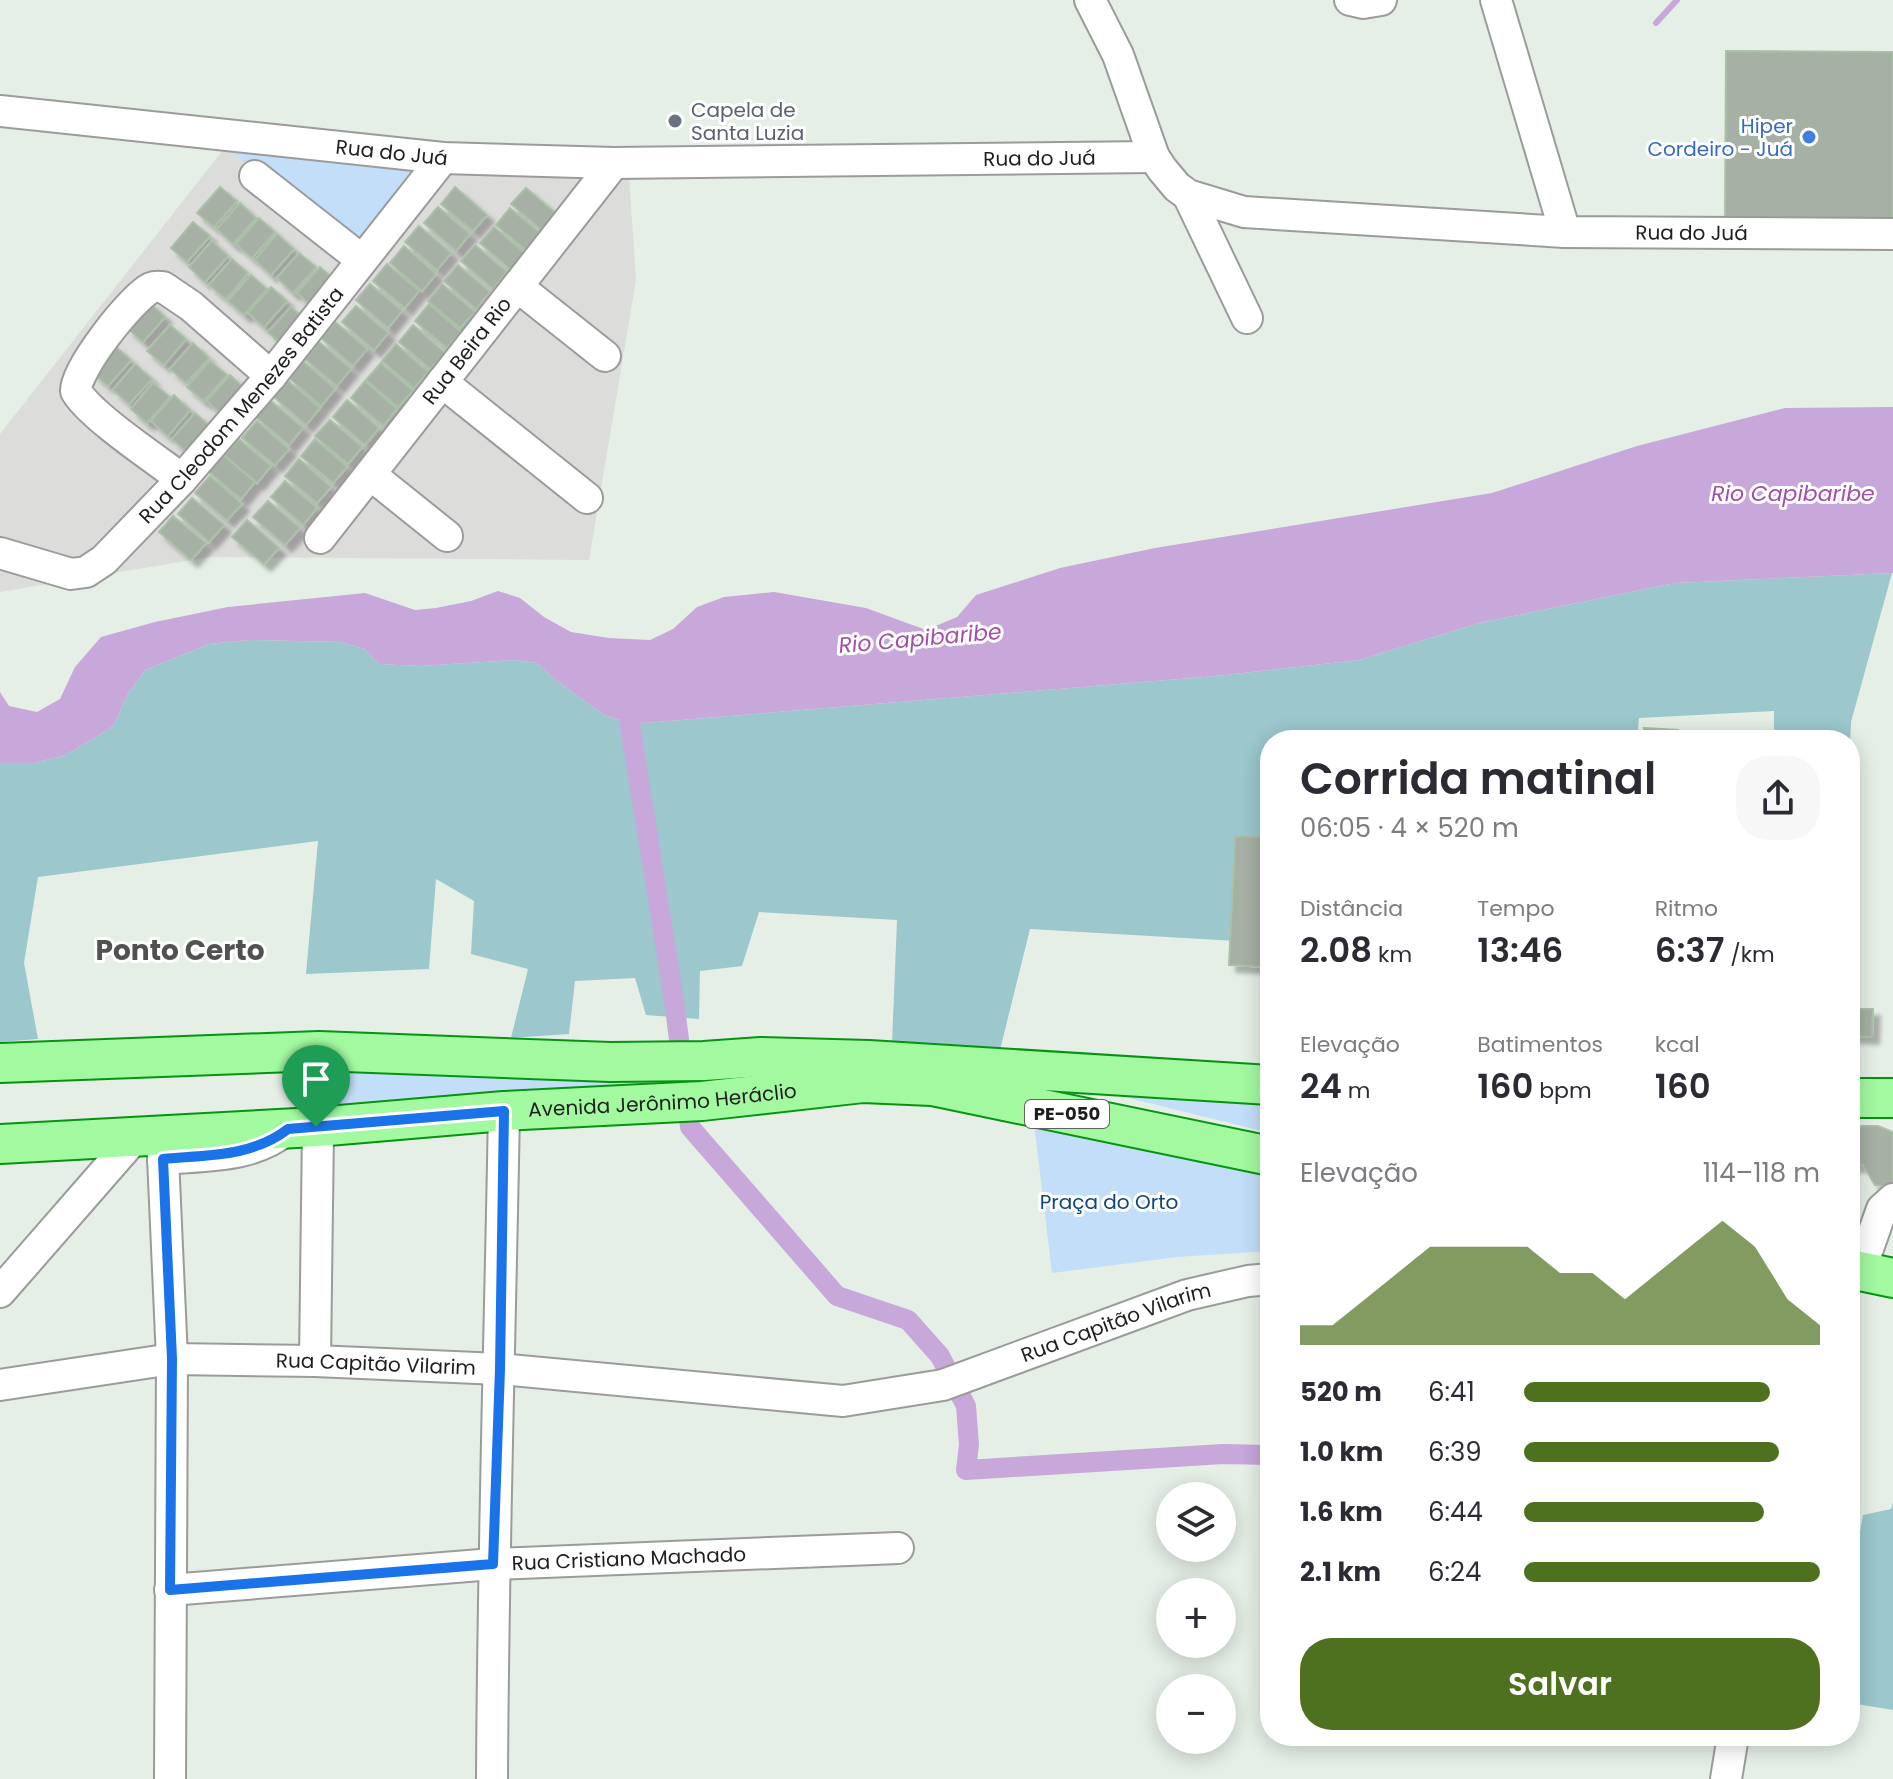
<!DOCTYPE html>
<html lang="pt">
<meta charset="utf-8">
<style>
body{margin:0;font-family:Poppins,sans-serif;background:#f7f7f7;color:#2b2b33;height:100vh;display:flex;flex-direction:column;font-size:30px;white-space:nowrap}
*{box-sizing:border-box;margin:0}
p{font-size:26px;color:#7c7c81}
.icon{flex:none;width:44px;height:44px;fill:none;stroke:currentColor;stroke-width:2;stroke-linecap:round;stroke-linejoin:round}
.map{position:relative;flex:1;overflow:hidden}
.sheet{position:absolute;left:1260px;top:730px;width:600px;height:1016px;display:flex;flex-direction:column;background:#fff;border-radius:32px;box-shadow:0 4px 20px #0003}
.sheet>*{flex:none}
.tools{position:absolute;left:1156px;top:1482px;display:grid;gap:16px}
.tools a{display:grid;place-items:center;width:80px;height:80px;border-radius:50%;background:#fff;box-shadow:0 4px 20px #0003;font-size:40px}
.pin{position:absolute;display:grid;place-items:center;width:68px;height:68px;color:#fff;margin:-82px -34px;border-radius:50% 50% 50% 0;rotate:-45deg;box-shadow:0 0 8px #0007}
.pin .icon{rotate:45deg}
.round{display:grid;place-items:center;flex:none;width:84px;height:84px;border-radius:32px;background:#f7f7f7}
.headline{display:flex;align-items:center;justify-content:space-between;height:136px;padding:0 40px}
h1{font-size:44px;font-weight:600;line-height:60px}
.stats{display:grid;grid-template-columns:repeat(3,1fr);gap:12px;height:136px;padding:8px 40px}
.stats div{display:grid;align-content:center}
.stats b{font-size:34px;font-weight:600}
.stats small{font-size:22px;font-weight:400}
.stats p{font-size:22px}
.chart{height:224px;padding:16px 40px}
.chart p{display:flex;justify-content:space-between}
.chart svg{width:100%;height:144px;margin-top:8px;fill:#4e711f;opacity:.7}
.primary-button{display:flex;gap:16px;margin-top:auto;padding:16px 40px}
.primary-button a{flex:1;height:92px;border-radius:32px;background:#4e711f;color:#fff;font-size:32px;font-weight:600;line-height:92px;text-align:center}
ul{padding:0 40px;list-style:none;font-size:26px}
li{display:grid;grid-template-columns:128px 96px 1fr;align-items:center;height:60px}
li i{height:20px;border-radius:10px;background:#4e711f}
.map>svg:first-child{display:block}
.residential{fill:#dcdcdb}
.forest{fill:#9bc7cd}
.park{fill:#c3def8}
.water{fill:#c8a7db}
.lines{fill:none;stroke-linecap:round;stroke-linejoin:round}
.stream{stroke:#c8a7db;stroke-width:6}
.canal{stroke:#c8a7db;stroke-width:20}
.building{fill:#a6b0a4;stroke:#abc0a8;stroke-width:2;filter:url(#shadow)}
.minor-casing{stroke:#9b9b9b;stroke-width:34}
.major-casing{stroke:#059410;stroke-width:42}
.minor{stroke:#fff;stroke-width:30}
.major{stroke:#a2f9a0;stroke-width:38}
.route-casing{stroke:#fff;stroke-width:16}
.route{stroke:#1a73e8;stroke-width:10}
.worship-dot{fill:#6b7280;stroke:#fff;stroke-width:3}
.shop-dot{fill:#3f7fe0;stroke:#fff;stroke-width:3}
.labels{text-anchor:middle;stroke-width:6;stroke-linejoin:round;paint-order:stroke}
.shield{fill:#fff;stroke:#626262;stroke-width:2}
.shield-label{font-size:18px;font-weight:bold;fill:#1e1e1e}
.worship-label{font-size:20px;fill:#5b616d;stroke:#fff;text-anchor:start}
.shop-label{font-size:20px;fill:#366cbe;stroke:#fff;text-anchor:end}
.street-label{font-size:20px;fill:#1e1e1e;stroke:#fff}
.park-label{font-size:20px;fill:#0f457a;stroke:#fff}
.water-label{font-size:22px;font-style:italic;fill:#a34eab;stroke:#fff}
.district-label{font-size:28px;font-weight:bold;fill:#515151;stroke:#fff}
</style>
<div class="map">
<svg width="1893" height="1779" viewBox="0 0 1893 1779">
<defs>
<filter id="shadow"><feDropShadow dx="7" dy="7" stdDeviation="2" flood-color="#0004"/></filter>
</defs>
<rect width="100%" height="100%" fill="#e5efe6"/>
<polygon class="residential" points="223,150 421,166 629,176 636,280 589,560 210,557 0,592 0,434"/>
<g class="forest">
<polygon points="1892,573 1851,722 1850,744 1850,740 1774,740 1774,711 1639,718 1637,740 1270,740 1270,943 1030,929 999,1054 892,1043 897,920 759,912 742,966 700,971 699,1019 646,1015 635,978 575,981 569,1034 511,1038 528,969 471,954 474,901 436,879 429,969 306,974 318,841 38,877 24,963 38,1039 0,1042 0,763 33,763 63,756 93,739 113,726 129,692 145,670 209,644 249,640 340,642 365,649 379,664 420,666 514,660 537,663 557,681 604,715 632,724 1216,676 1359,660 1479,623 1675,583"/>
<polygon points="1893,1503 1893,1710 1850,1703 1850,1587 1863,1515 1891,1509"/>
</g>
<g class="park">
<polygon points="230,151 421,166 362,247"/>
<polygon points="328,1068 790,1073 761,1083 329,1109"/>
<polygon points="1125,1097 1270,1104 1270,1133"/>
<polygon points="1034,1123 1270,1170 1270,1251 1177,1257 1052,1273"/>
</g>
<polygon class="water" points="1893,407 1893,573 1675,583 1479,623 1359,660 1216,676 632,724 604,715 557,681 537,663 514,660 420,666 379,664 365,649 340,642 249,640 209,644 145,670 129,692 113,726 93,739 63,756 33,763 0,763 0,692 9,706 37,712 60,699 75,667 101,637 155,622 228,607 365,593 415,610 436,608 471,601 498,591 520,598 544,617 571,632 609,638 650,640 673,629 697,607 724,597 774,592 866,608 926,630 957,617 976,595 1060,568 1155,548 1492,493 1637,446 1785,408"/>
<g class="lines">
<polyline class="stream" points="1656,23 1677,0"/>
<polyline class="canal" points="626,700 674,1000 690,1127 837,1296 908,1320 940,1356 966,1406 969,1445 966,1470 1223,1454 1270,1455"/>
</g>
<g class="building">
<polygon points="1726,51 1893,52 1893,221 1725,222"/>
<polygon points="220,187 237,201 214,227 197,213"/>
<polygon points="455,187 487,215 473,231 441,204"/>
<polygon points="526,188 558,215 544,232 511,204"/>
<polygon points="240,203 256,218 233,244 217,229"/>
<polygon points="438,207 470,234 456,251 424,223"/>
<polygon points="510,208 542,235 528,252 496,225"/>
<polygon points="259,218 275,232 252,258 236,244"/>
<polygon points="193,222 210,236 187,262 171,248"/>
<polygon points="419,226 451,253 437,270 405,242"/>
<polygon points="494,227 526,254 512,271 480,243"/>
<polygon points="277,234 294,249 271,275 255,260"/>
<polygon points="212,241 228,256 205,282 189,267"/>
<polygon points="475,245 507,272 493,289 461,261"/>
<polygon points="404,246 436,274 422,291 390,263"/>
<polygon points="299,253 316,267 293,293 277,278"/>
<polygon points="232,259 248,273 226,299 209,285"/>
<polygon points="387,264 419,291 405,308 373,281"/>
<polygon points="458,265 490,292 476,309 444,281"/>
<polygon points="320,267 336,281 313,307 297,293"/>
<polygon points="251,275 267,289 244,315 228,301"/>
<polygon points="370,284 402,311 388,328 356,300"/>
<polygon points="442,284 475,312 460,328 428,301"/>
<polygon points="271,287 287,301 264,327 248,313"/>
<polygon points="149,302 165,317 143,342 127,328"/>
<polygon points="429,304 461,332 447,348 415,321"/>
<polygon points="356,306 388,333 374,350 342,322"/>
<polygon points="291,307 307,321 284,347 268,332"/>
<polygon points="335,322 367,349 353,366 321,338"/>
<polygon points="170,325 186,339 164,365 147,351"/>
<polygon points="413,325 445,353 430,369 399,342"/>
<polygon points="319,342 351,369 337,386 305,359"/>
<polygon points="193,343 209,358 186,383 170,369"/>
<polygon points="396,344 428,372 414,388 382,361"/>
<polygon points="115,346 131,360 108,386 92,372"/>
<polygon points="210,361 227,375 204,401 187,387"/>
<polygon points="303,361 335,389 321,406 289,378"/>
<polygon points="381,363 413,391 398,407 366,380"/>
<polygon points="135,364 152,379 129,404 113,390"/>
<polygon points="230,375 246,390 223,416 207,401"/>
<polygon points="288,381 320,408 306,425 274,397"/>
<polygon points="365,381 397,409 383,426 351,398"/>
<polygon points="153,383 170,397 147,423 131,409"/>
<polygon points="174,395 190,410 168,436 151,421"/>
<polygon points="347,400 379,428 365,445 333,417"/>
<polygon points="271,401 303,428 289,445 256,417"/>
<polygon points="195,413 211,427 188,453 172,439"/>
<polygon points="330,420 362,447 348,464 315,436"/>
<polygon points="257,421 289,449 275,465 242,438"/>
<polygon points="239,439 271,466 257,483 224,455"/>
<polygon points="315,439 347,467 333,483 301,456"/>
<polygon points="223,455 255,482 241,499 209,472"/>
<polygon points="299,459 331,487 317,503 285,476"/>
<polygon points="210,476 242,504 227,520 195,493"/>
<polygon points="285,481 317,508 303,525 271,497"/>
<polygon points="192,498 224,525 209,542 178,514"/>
<polygon points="268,501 300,528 285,545 253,517"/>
<polygon points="173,516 206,543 191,560 159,532"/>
<polygon points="247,520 279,548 264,564 232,537"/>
<polygon points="1644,728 1678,730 1677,740 1643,740"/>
<polygon points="1235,836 1270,837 1270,967 1229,965"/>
<polygon points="1850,1009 1873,1009 1872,1037 1850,1036"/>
<polygon points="1861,1126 1878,1126 1893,1132 1893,1186 1875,1185 1863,1165 1850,1165 1850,1140"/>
</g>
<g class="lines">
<defs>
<g id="minor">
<path id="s1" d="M1090,0L1118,55L1154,157L1162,169L1177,187L1188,195L1244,212L1565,232L1893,234"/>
<polyline points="1350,0 1363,3 1381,0"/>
<polyline points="1496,0 1565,232"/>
<path id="s2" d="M0,111L443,158L614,163L1154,157"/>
<polyline points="255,176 362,260"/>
<polyline points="1188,195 1247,318"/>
<polyline points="518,287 605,356"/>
<polyline points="442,382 587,498"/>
<polyline points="371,475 447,536"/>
<path d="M182,479C157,460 89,415 76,391C75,370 131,298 151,288C156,286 158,287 163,287L191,306L271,376"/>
<path id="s3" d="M320,538L614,163"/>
<path id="s4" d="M0,553L71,574L86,572L104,560L182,479L271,376L443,158"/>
<polyline points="162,1135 172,1359 170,1779"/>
<path d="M163,1159C206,1155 252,1158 286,1130"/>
<polyline points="1850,1274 1860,1271 1882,1209 1893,1199"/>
<polyline points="0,1292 137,1135"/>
<polyline points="315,1361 319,1051"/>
<path id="s5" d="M0,1385L172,1359L315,1361L500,1369L843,1401L943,1385L1187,1295L1248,1281L1270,1279"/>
<path id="s6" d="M170,1590L493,1564L898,1548"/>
<path d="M492,1779C493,1556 500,1334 504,1111"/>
<polyline points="1726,1779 1733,1736"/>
</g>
<g id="major">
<polyline points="0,1063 319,1051 610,1062 704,1061 761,1057 869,1060 1270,1085"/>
<polyline points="1850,1098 1893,1098"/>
<path id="s7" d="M0,1144L316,1127L504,1111L702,1101L863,1083L932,1086L1270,1156"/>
<polyline points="1850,1269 1893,1278"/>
</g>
</defs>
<use href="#minor" class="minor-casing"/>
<use href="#major" class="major-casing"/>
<use href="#minor" class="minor"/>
<use href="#major" class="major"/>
</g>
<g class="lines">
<defs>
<path id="route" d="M504,1111L500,1369L493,1564L170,1590L172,1359L163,1159C207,1155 252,1157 288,1129Z"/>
</defs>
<use href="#route" class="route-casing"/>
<use href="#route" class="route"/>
</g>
<circle class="worship-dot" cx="675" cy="121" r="8"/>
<circle class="shop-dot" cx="1809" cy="137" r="8"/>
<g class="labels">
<rect class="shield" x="1025" y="1100" width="84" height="28" rx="6"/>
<g class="shield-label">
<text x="1067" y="1120">PE-050</text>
</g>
<g class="worship-label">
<text x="691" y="117">Capela de<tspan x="691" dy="23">Santa Luzia</tspan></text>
</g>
<g class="shop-label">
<text x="1793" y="133">Hiper<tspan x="1793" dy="23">Cordeiro - Juá</tspan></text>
</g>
<g class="street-label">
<text dy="7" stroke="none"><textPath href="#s2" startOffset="394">Rua do Juá</textPath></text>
<text dy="7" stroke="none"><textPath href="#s2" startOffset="1042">Rua do Juá</textPath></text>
<text dy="7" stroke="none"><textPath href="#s1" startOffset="728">Rua do Juá</textPath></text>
<text dy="7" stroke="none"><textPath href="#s3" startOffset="238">Rua Beira Rio</textPath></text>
<text dy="7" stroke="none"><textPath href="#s4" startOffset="318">Rua Cleodom Menezes Batista</textPath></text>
<text dy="7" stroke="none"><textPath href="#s7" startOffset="664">Avenida Jerônimo Heráclio</textPath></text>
<text dy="7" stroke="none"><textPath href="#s5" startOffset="1132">Rua Capitão Vilarim</textPath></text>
<text dy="7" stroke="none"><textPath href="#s5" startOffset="378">Rua Capitão Vilarim</textPath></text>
<text dy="7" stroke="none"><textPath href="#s6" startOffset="460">Rua Cristiano Machado</textPath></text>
</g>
<g class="park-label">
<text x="1109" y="1209">Praça do Orto</text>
</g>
<g class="water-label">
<text x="1793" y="501">Rio Capibaribe</text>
<text transform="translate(920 638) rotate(-5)" y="8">Rio Capibaribe</text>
</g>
<g class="district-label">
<text x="180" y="960">Ponto Certo</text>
</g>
</g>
</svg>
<div class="tools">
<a><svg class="icon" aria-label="layers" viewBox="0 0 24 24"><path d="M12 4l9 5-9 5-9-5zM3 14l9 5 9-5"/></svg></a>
<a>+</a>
<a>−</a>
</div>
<div class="pin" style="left:316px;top:1127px;background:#1e9e55"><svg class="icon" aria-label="arrive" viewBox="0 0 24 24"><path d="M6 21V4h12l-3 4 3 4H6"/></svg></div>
<section class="sheet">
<div class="headline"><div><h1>Corrida matinal</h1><p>06:05 · 4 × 520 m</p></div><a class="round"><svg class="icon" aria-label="share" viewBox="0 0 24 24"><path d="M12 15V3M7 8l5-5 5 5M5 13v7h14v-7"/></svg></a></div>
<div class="stats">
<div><p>Distância</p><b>2.08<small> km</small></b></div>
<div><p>Tempo</p><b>13:46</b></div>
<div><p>Ritmo</p><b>6:37<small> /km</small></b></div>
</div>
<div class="stats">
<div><p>Elevação</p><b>24<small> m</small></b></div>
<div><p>Batimentos</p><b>160<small> bpm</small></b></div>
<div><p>kcal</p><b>160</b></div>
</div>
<div class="chart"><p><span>Elevação</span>114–118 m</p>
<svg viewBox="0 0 160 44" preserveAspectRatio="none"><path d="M0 44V38L10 38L20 30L30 22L40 14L50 14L60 14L70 14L80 22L90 22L100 30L110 22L120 14L130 6L140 14L150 30L160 38V44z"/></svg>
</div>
<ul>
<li><b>520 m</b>6:41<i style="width:83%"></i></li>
<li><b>1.0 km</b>6:39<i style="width:86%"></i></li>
<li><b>1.6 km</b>6:44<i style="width:81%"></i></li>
<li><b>2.1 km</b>6:24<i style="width:100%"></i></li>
</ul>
<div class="primary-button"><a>Salvar</a></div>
</section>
</div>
